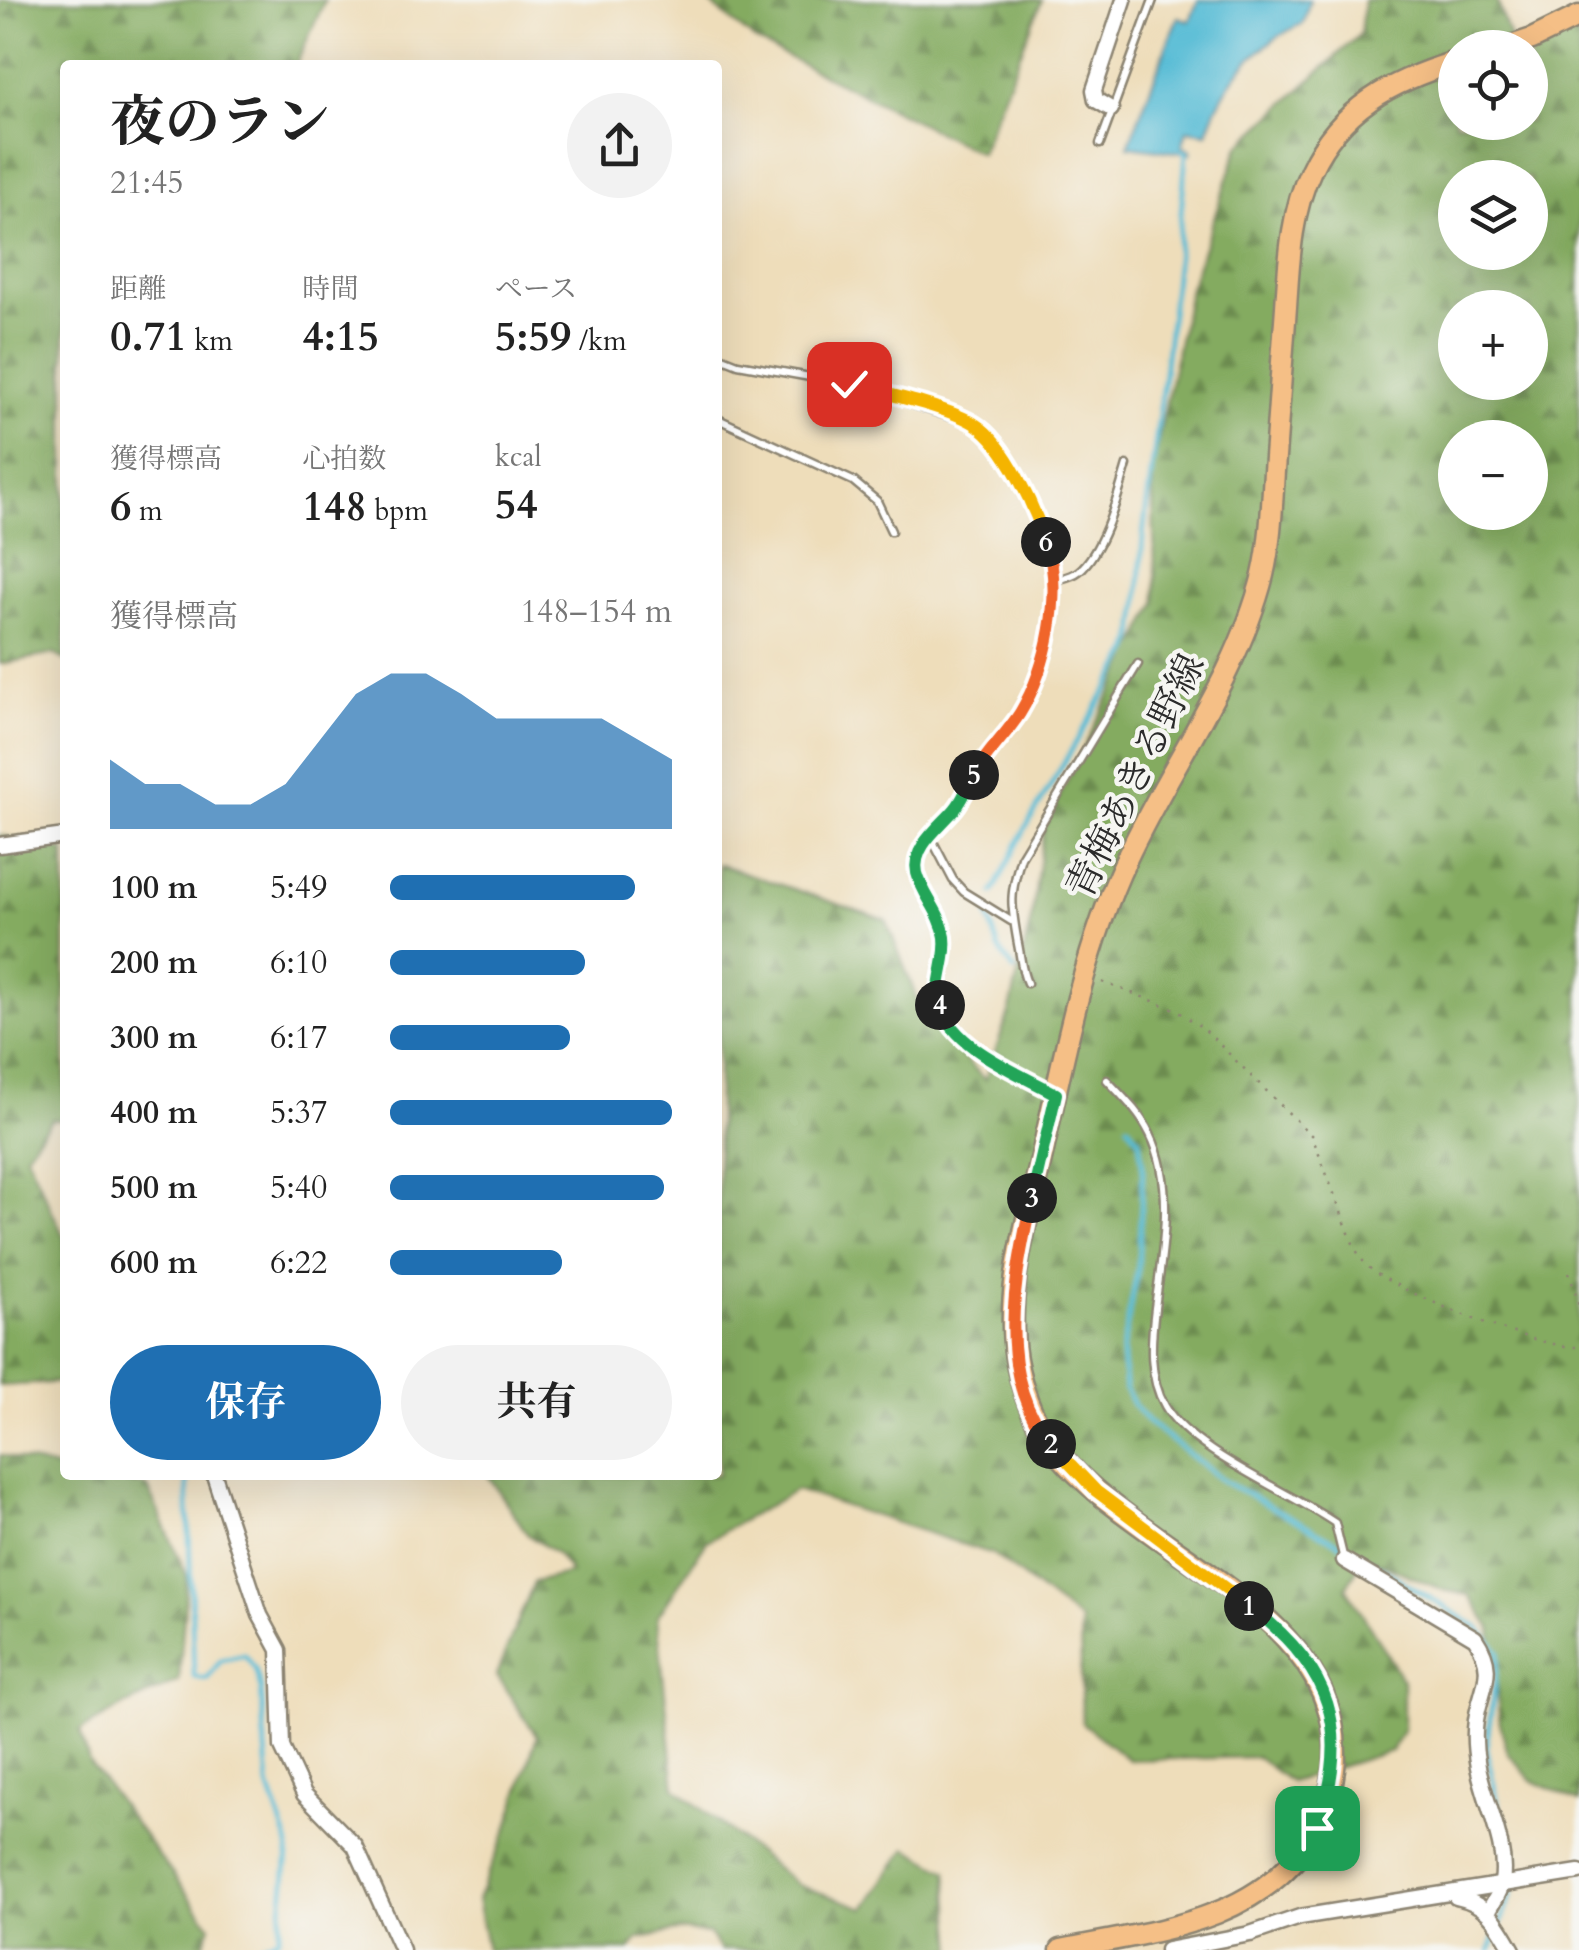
<!DOCTYPE html>
<html lang="ja">
<meta charset="utf-8">
<style>
body{margin:0;font-family:Cardo,"Noto Serif JP",serif;background:#f2f2f2;color:#222;height:100vh;display:flex;flex-direction:column;font-size:38px;white-space:nowrap}
*{box-sizing:border-box;margin:0}
p{font-size:32px;color:#767676}
.icon{flex:none;width:55px;height:55px;fill:none;stroke:currentColor;stroke-width:2;stroke-linecap:round;stroke-linejoin:round}
.map{position:relative;flex:1;overflow:hidden}
.details{position:absolute;left:60px;top:60px;width:662px;height:1420px;display:flex;flex-direction:column;background:#fff;border-radius:10px;box-shadow:0 10px 40px #0002}
.details>*{flex:none}
.tools{position:absolute;left:1438px;top:30px;display:grid;gap:20px}
.tools a{display:grid;place-items:center;width:110px;height:110px;border-radius:50%;background:#fff;box-shadow:0 10px 40px #0002;font-size:50px}
.pin{position:absolute;display:grid;place-items:center;width:85px;height:85px;color:#fff;margin:-42px;border-radius:20px;box-shadow:0 5px 15px #0006}
.km{position:absolute;width:50px;height:50px;margin:-25px;border-radius:50%;background:#222;color:#fff;font-size:28px;line-height:50px;text-align:center}
.round{display:grid;place-items:center;flex:none;width:105px;height:105px;border-radius:52px;background:#f2f2f2}
.head{display:flex;align-items:center;justify-content:space-between;height:170px;padding:0 50px}
h1{font-size:55px;font-weight:700;line-height:75px}
.stats{display:grid;grid-template-columns:repeat(3,1fr);gap:15px;height:170px;padding:10px 50px}
.stats div{display:grid;align-content:center}
.stats b{font-size:42px;font-weight:700}
.stats small{font-size:28px;font-weight:400}
.stats p{font-size:28px}
.chart{height:280px;padding:20px 50px}
.chart p{display:flex;justify-content:space-between}
.chart svg{width:100%;height:180px;margin-top:10px;fill:#1f6fb2;opacity:.7}
.cta{display:flex;gap:20px;margin-top:auto;padding:20px 50px}
.cta a{flex:1;height:115px;border-radius:60px;background:#1f6fb2;color:#fff;font-size:40px;font-weight:700;line-height:115px;text-align:center}
.cta a+a{background:#f2f2f2;color:#222}
ul{padding:0 50px;list-style:none;font-size:32px}
li{display:grid;grid-template-columns:160px 120px 1fr;align-items:center;height:75px}
li i{height:25px;border-radius:12px;background:#1f6fb2}
.map>svg:first-child{display:block}
.forest{fill:url(#forest-firs);stroke:#586b46;stroke-width:2.5;fill-rule:evenodd}
.water{fill:#57bcd5;stroke:#417480;stroke-width:2.5}
.lines{fill:none;stroke-linecap:round;stroke-linejoin:round}
.stream{stroke:#57bcd5;stroke-width:5}
.service-casing{stroke:#8c8472;stroke-width:11}
.minor-casing{stroke:#8c8472;stroke-width:19}
.primary-casing{stroke:#8c8472;stroke-width:25}
.path{stroke:#8c8472;stroke-width:2.5;stroke-dasharray:2.5 8;stroke-linecap:butt}
.service{stroke:#fff;stroke-width:6}
.minor{stroke:#fff;stroke-width:14}
.primary{stroke:#f5bf86;stroke-width:20}
.split-1-casing{stroke:#fff;stroke-width:20}
.split-2-casing{stroke:#fff;stroke-width:20}
.split-3-casing{stroke:#fff;stroke-width:20}
.split-4-casing{stroke:#fff;stroke-width:20}
.split-5-casing{stroke:#fff;stroke-width:20}
.split-6-casing{stroke:#fff;stroke-width:20}
.split-7-casing{stroke:#fff;stroke-width:20}
.split-1{stroke:#22a559;stroke-width:12}
.split-2{stroke:#f5b400;stroke-width:12}
.split-3{stroke:#f0652b;stroke-width:12}
.split-4{stroke:#22a559;stroke-width:12}
.split-5{stroke:#22a559;stroke-width:12}
.split-6{stroke:#f0652b;stroke-width:12}
.split-7{stroke:#f5b400;stroke-width:12}
.labels{text-anchor:middle;stroke-width:9;stroke-linejoin:round;paint-order:stroke}
.street-label{font-size:38px;fill:#2b2b2b;stroke:#f6f6f2}
</style>
<div class="map">
<svg width="1579" height="1950" viewBox="0 0 1579 1950">
<defs>
<pattern id="forest-firs" width="22" height="20" patternUnits="userSpaceOnUse" patternTransform="scale(2.5)"><rect width="22" height="20" fill="#84ab61"/><path d="M5 1l3.5 6h-7zM16 11l3.5 6h-7z" fill="#6c8b50"/></pattern>
</defs>
<rect width="100%" height="100%" fill="#f6f6f2"/>
<filter id="ink" filterUnits="userSpaceOnUse"><feTurbulence type="fractalNoise" baseFrequency=".01" numOctaves="2"/><feDisplacementMap in="SourceGraphic" scale="20" xChannelSelector="R" yChannelSelector="G"/><feConvolveMatrix kernelMatrix="1 2 1 2 8 2 1 2 1" color-interpolation-filters="sRGB"/></filter>
<filter id="wash" filterUnits="userSpaceOnUse"><feTurbulence type="fractalNoise" baseFrequency=".0048" numOctaves="4" result="noise"/><feDisplacementMap in="SourceGraphic" scale="40" xChannelSelector="R" yChannelSelector="G"/><feGaussianBlur stdDeviation="2.25" result="paint"/><feColorMatrix in="noise" values="0 0 0 0 0 0 0 0 0 0 0 0 0 0 0 0 0 1.4 0 .05"/><feComposite in="paint" operator="in"/></filter>
<g filter="url(#wash)">
<rect width="100%" height="100%" fill="#eeddba"/>
<g class="forest">
<polygon points="0,0 325,0 296,65 65,65 65,660 54,654 0,664"/>
<polygon points="706,0 1042,0 980,153 756,41"/>
<path d="M1364,0H1497L1513,47L1455,48V122H1530V48L1579,27V1802L1531,1780L1508,1753L1500,1724L1491,1628L1469,1595L1443,1590L1364,1556L1346,1588L1403,1680V1729L1391,1751L1290,1782L1257,1757L1129,1760L1082,1723L1080,1621L993,1554L796,1490L707,1541L657,1617L675,1788L798,1885L865,1908L907,1848L947,1871L954,1950H720L709,1934L680,1930L638,1939L630,1950H487L477,1900L507,1830L537,1736L496,1675L534,1582L571,1573L557,1554L528,1535L488,1475H718V864L886,920L923,1014L985,1080L1010,1010L1032,915L1044,827L1156,603L1152,471L1190,287L1239,146L1360,34ZM1455,178H1530V252H1455ZM1455,308H1530V382H1455ZM1455,438H1530V512H1455Z"/>
<polygon points="0,835 65,851 65,1120 52,1119 26,1154 65,1239 65,1382 0,1386"/>
<polygon points="0,1455 65,1470 65,1475 89,1475 147,1486 187,1576 179,1681 128,1704 80,1731 89,1762 211,1926 202,1950 0,1950"/>
</g>
<path class="water" d="M1198,0H1310L1303,23C1254,47 1224,80 1207,133L1187,130L1182,147L1191,150V154L1128,146L1178,17L1190,21Z"/>
<g class="lines">
<g class="stream">
<path d="M993,893L1025,829L1131,649C1142,607 1139,562 1145,519C1162,397 1177,275 1186,152L1181,150"/>
<polyline points="988,915 999,949 1014,970"/>
<polyline points="1128,1125 1139,1139 1143,1167 1138,1268 1122,1350 1125,1388 1133,1404 1148,1422 1223,1481 1348,1548 1477,1627 1499,1652 1486,1749 1499,1808 1510,1835 1515,1858 1511,1896 1490,1950"/>
<polyline points="187,1475 194,1677 207,1679 221,1660 245,1655 255,1669 261,1689 269,1786 289,1845 279,1937 253,1950"/>
</g>
</g>
</g>
<g filter="url(#ink)">
<g class="lines">
<defs>
<g id="service">
<polyline points="1100,144 1153,0"/>
<polyline points="718,356 738,364 849,384 976,425 1005,459 1031,498 1051,554 1056,580 1053,609 1033,685 1019,714 983,760 956,808 930,836 919,856 916,870 941,916 945,941 938,982 938,1000 943,1016 954,1033 977,1051 1051,1092"/>
<polyline points="718,419 853,481 877,501 891,531"/>
<path d="M1056,580C1063,578 1073,576 1079,571C1104,550 1118,495 1127,465"/>
<polyline points="930,836 953,880 964,892 1011,921"/>
<path d="M1027,983C1021,970 1021,958 1018,944C1011,904 1009,897 1021,857L1138,664"/>
<path d="M1107,1080C1123,1097 1140,1113 1150,1134C1176,1186 1162,1254 1155,1308C1151,1340 1148,1377 1165,1406C1191,1452 1289,1491 1335,1523L1344,1560"/>
</g>
<g id="minor">
<polyline points="1111,109 1096,100 1094,90 1124,0"/>
<polyline points="0,845 65,836"/>
<polyline points="214,1475 260,1615 279,1650 282,1747 304,1794 355,1846 402,1950"/>
<path d="M1344,1560L1475,1638C1498,1672 1481,1686 1476,1720C1467,1780 1510,1832 1502,1882C1501,1892 1494,1901 1489,1910"/>
<path d="M1456,1897C1489,1904 1497,1923 1513,1950"/>
<polyline points="1167,1950 1250,1934 1300,1917 1579,1872"/>
</g>
<g id="primary">
<polyline points="1505,48 1532,39 1579,16"/>
<path d="M1061,1950C1151,1931 1254,1924 1309,1841C1325,1816 1335,1782 1335,1752C1335,1602 1118,1548 1045,1435C1030,1413 1021,1385 1016,1359C1004,1289 1028,1219 1043,1151C1064,1054 1084,950 1126,860C1170,765 1237,678 1263,575C1271,541 1272,505 1274,471C1278,416 1282,362 1286,307C1289,261 1291,212 1311,170C1340,108 1392,81 1455,62"/>
</g>
</defs>
<use href="#service" class="service-casing"/>
<use href="#minor" class="minor-casing"/>
<use href="#primary" class="primary-casing"/>
<g class="path">
<path d="M1102,982L1175,1009L1204,1029L1312,1136L1354,1246C1359,1256 1364,1264 1373,1271C1406,1295 1540,1349 1579,1347"/>
<polyline points="1569,1272 1579,1306"/>
</g>
<use href="#service" class="service"/>
<use href="#minor" class="minor"/>
<use href="#primary" class="primary"/>
</g>
</g>
<g class="lines" filter="url(#ink)">
<defs>
<path id="split-1" d="M1249,1606C1331,1667 1353,1731 1317,1828"/>
<polyline id="split-2" points="1051,1444 1096,1491 1249,1606"/>
<path id="split-3" d="M1032,1198C1015,1276 993,1376 1051,1444"/>
<path id="split-4" d="M940,1005C954,1049 1017,1072 1056,1094L1032,1198"/>
<path id="split-5" d="M940,1005C935,981 948,960 945,937C941,912 923,896 917,873C911,847 941,826 955,809C963,800 968,786 974,775"/>
<path id="split-6" d="M974,775C987,752 1006,735 1020,713C1047,668 1064,592 1046,542"/>
<path id="split-7" d="M849,384C882,393 948,407 975,424C1006,443 1035,509 1046,542"/>
</defs>
<use href="#split-1" class="split-1-casing"/>
<use href="#split-2" class="split-2-casing"/>
<use href="#split-3" class="split-3-casing"/>
<use href="#split-4" class="split-4-casing"/>
<use href="#split-5" class="split-5-casing"/>
<use href="#split-6" class="split-6-casing"/>
<use href="#split-7" class="split-7-casing"/>
<use href="#split-1" class="split-1"/>
<use href="#split-2" class="split-2"/>
<use href="#split-3" class="split-3"/>
<use href="#split-4" class="split-4"/>
<use href="#split-5" class="split-5"/>
<use href="#split-6" class="split-6"/>
<use href="#split-7" class="split-7"/>
</g>
<g class="labels">
<g class="street-label">
<text transform="translate(1135 776) rotate(-64)" y="13">青梅あきる野線</text>
</g>
</g>
</svg>
<div class="tools">
<a><svg class="icon" aria-label="locate" viewBox="0 0 24 24"><circle cx="12" cy="12" r="6"/><path d="M12 2v4M12 18v4M2 12h4M18 12h4"/></svg></a>
<a><svg class="icon" aria-label="layers" viewBox="0 0 24 24"><path d="M12 4l9 5-9 5-9-5zM3 14l9 5 9-5"/></svg></a>
<a>+</a>
<a>−</a>
</div>
<div class="pin" style="left:1317px;top:1828px;background:#1e9e55"><svg class="icon" aria-label="arrive" viewBox="0 0 24 24"><path d="M6 21V4h12l-3 4 3 4H6"/></svg></div>
<div class="pin" style="left:849px;top:384px;background:#d93025"><svg class="icon" aria-label="check" viewBox="0 0 24 24"><path d="M5 12l5 5 9-10"/></svg></div>
<b class="km" style="left:1249px;top:1606px">1</b>
<b class="km" style="left:1051px;top:1444px">2</b>
<b class="km" style="left:1032px;top:1198px">3</b>
<b class="km" style="left:940px;top:1005px">4</b>
<b class="km" style="left:974px;top:775px">5</b>
<b class="km" style="left:1046px;top:542px">6</b>
<section class="details">
<div class="head"><div><h1>夜のラン</h1><p>21:45</p></div><a class="round"><svg class="icon" aria-label="share" viewBox="0 0 24 24"><path d="M12 15V3M7 8l5-5 5 5M5 13v7h14v-7"/></svg></a></div>
<div class="stats">
<div><p>距離</p><b>0.71<small> km</small></b></div>
<div><p>時間</p><b>4:15</b></div>
<div><p>ペース</p><b>5:59<small> /km</small></b></div>
</div>
<div class="stats">
<div><p>獲得標高</p><b>6<small> m</small></b></div>
<div><p>心拍数</p><b>148<small> bpm</small></b></div>
<div><p>kcal</p><b>54</b></div>
</div>
<div class="chart"><p><span>獲得標高</span>148–154 m</p>
<svg viewBox="0 0 160 44" preserveAspectRatio="none"><path d="M0 44V27L10 33L20 33L30 38L40 38L50 33L60 22L70 11L80 6L90 6L100 11L110 17L120 17L130 17L140 17L150 22L160 27V44z"/></svg>
</div>
<ul>
<li><b>100 m</b>5:49<i style="width:87%"></i></li>
<li><b>200 m</b>6:10<i style="width:69%"></i></li>
<li><b>300 m</b>6:17<i style="width:64%"></i></li>
<li><b>400 m</b>5:37<i style="width:100%"></i></li>
<li><b>500 m</b>5:40<i style="width:97%"></i></li>
<li><b>600 m</b>6:22<i style="width:61%"></i></li>
</ul>
<div class="cta"><a>保存</a><a>共有</a></div>
</section>
</div>
